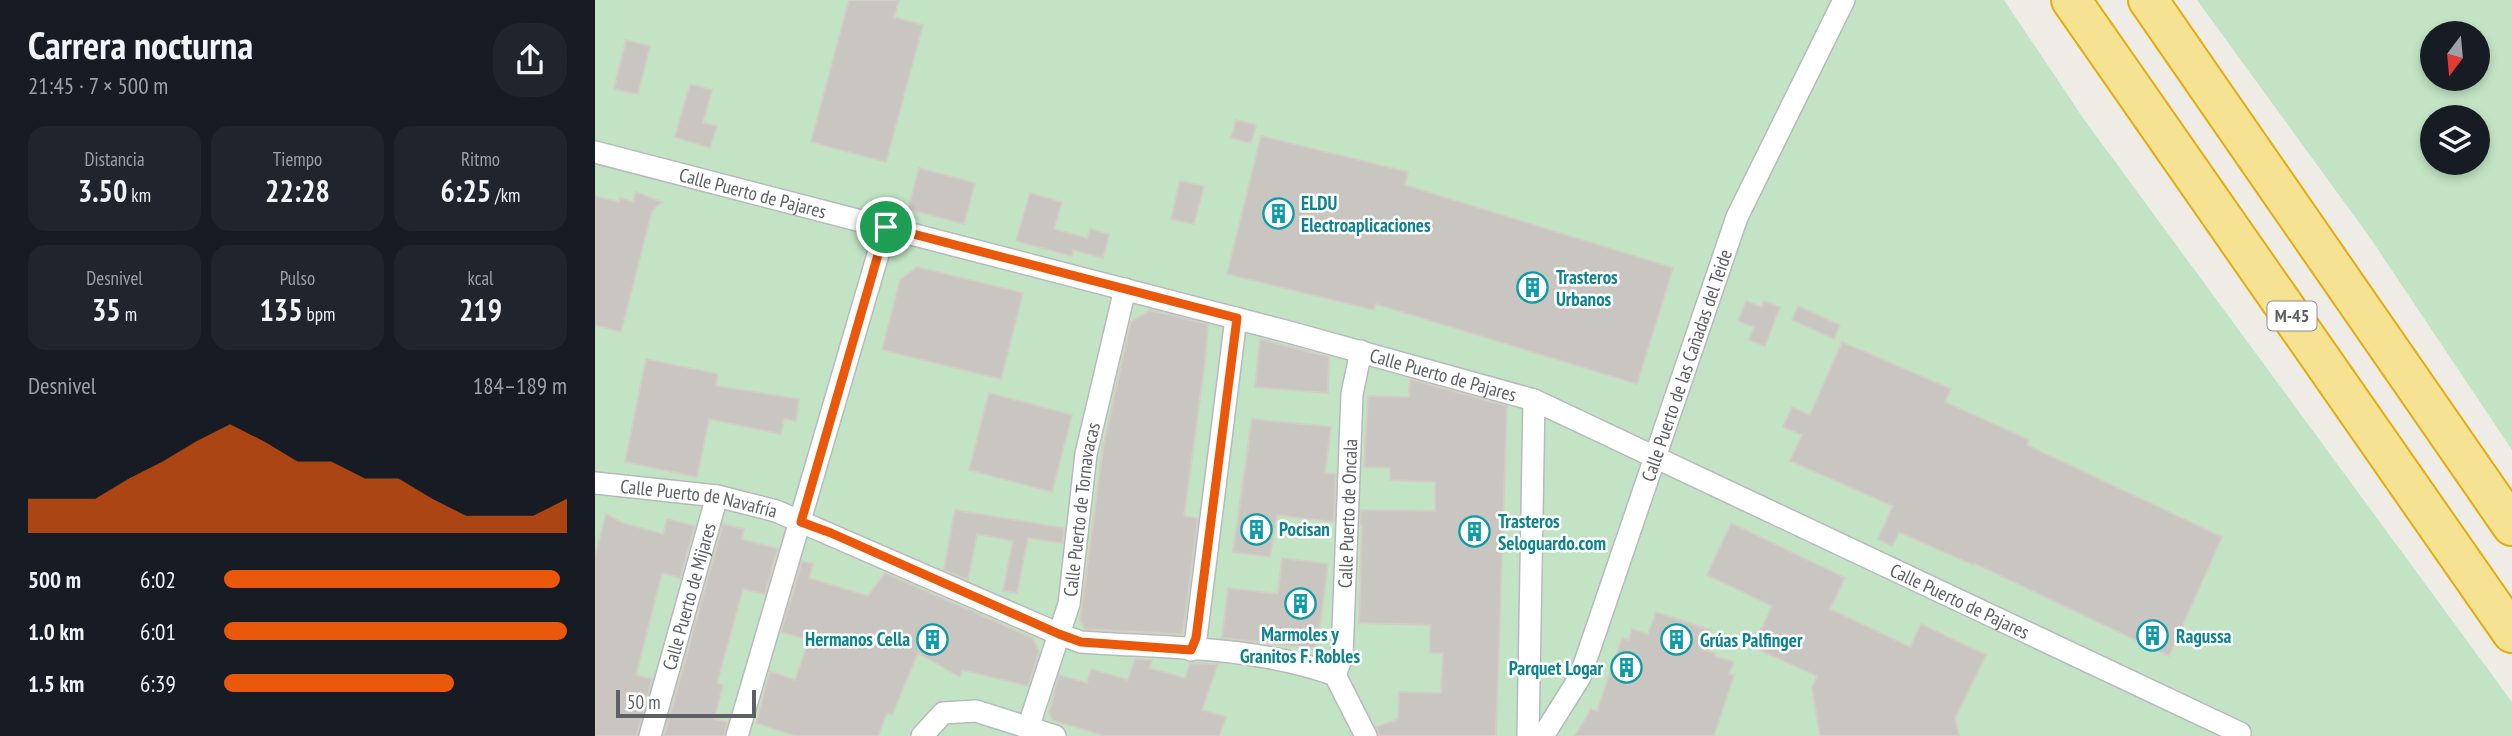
<!DOCTYPE html>
<html lang="es">
<meta charset="utf-8">
<style>
body{margin:0;font-family:"PT Sans Narrow",sans-serif;background:#20242c;color:#f1f3f6;height:100vh;display:flex;flex-direction:column;font-size:26px;white-space:nowrap}
*{box-sizing:border-box;margin:0}
p{font-size:23px;color:#9ea1a6}
.icon{flex:none;width:38px;height:38px;fill:none;stroke:currentColor;stroke-width:2;stroke-linecap:round;stroke-linejoin:round}
.map{position:relative;flex:1;overflow:hidden}
.details{display:flex;flex-direction:column;background:#171b24;width:595px}
.details>*{flex:none}
.needle{width:46px;rotate:196deg}
.controls{position:absolute;left:1825px;top:21px;display:grid;gap:14px}
.controls a{display:grid;place-items:center;width:70px;height:70px;border-radius:50%;background:#171b24;box-shadow:0 4px 10px #0003;font-size:35px}
.scale{position:absolute;left:21px;bottom:18px;width:140px;box-sizing:border-box;padding-left:7px;border:4px solid #5c5f64;border-top:0;font-size:19px;line-height:24px;white-space:nowrap;color:#5c5f64;-webkit-text-stroke:5px #fff;paint-order:stroke}
.pin{position:absolute;display:grid;place-items:center;width:60px;height:60px;color:#fff;margin:-30px;border:4px solid #fff;border-radius:50%;box-shadow:0 2px 7px #0007}
.round{display:grid;place-items:center;flex:none;width:74px;height:74px;border-radius:28px;background:#20242c}
.headline{display:flex;align-items:center;justify-content:space-between;height:119px;padding:0 28px}
h1{font-size:38px;font-weight:700;line-height:52px}
.figures{display:grid;grid-template-columns:repeat(3,1fr);gap:10px;height:119px;padding:7px 28px}
.figures div{display:grid;align-content:center;border-radius:18px;background:#20242c;text-align:center}
.figures b{font-size:30px;font-weight:700}
.figures small{font-size:19px;font-weight:400}
.figures p{font-size:19px}
.chart{height:196px;padding:14px 28px}
.chart p{display:flex;justify-content:space-between}
.chart svg{width:100%;height:126px;margin-top:7px;fill:#ea580c;opacity:.7}
ul{padding:0 28px;list-style:none;font-size:23px}
li{display:grid;grid-template-columns:112px 84px 1fr;align-items:center;height:52px}
li i{height:18px;border-radius:9px;background:#ea580c}
main{display:flex;flex:1;min-height:0}
.map>svg:first-child{display:block}
.green{fill:#c2e4c4;fill-rule:evenodd}
.building{fill:#c9c6c2;stroke:#d2cec3;stroke-width:2}
.lines{fill:none;stroke-linecap:round;stroke-linejoin:round}
.street-casing{stroke:#b7b9bd;stroke-width:24}
.highway-casing{stroke:#e3ad0f;stroke-width:42}
.street{stroke:#fff;stroke-width:21}
.highway{stroke:#f6e293;stroke-width:38}
.route-casing{stroke:#fff;stroke-width:14}
.route{stroke:#ea580c;stroke-width:9}
.labels{text-anchor:middle;stroke-width:5;stroke-linejoin:round;paint-order:stroke}
.shield{fill:#fff;stroke:#8d8f92;stroke-width:2}
.shield-label{font-size:18px;font-weight:bold;fill:#5c5f64}
.street-label{font-size:19px;fill:#5c5f64;stroke:#fff}
.culture-label{font-size:19px;font-weight:bold;fill:#0d838f;stroke:#fff;text-anchor:start}
</style>
<main>
<section class="details">
<div class="headline"><div><h1>Carrera nocturna</h1><p>21:45 · 7 × 500 m</p></div><a class="round"><svg class="icon" aria-label="share" viewBox="0 0 24 24"><path d="M12 15V3M7 8l5-5 5 5M5 13v7h14v-7"/></svg></a></div>
<div class="figures">
<div><p>Distancia</p><b>3.50<small> km</small></b></div>
<div><p>Tiempo</p><b>22:28</b></div>
<div><p>Ritmo</p><b>6:25<small> /km</small></b></div>
</div>
<div class="figures">
<div><p>Desnivel</p><b>35<small> m</small></b></div>
<div><p>Pulso</p><b>135<small> bpm</small></b></div>
<div><p>kcal</p><b>219</b></div>
</div>
<div class="chart"><p><span>Desnivel</span>184–189 m</p>
<svg viewBox="0 0 160 44" preserveAspectRatio="none"><path d="M0 44V32L10 32L20 32L30 25L40 19L50 12L60 6L70 12L80 19L90 19L100 25L110 25L120 32L130 38L140 38L150 38L160 32V44z"/></svg>
</div>
<ul>
<li><b>500 m</b>6:02<i style="width:98%"></i></li>
<li><b>1.0 km</b>6:01<i style="width:100%"></i></li>
<li><b>1.5 km</b>6:39<i style="width:67%"></i></li>
</ul>
</section>
<div class="map">
<svg width="1917" height="736" viewBox="0 0 1917 736">
<rect width="100%" height="100%" fill="#eeece4"/>
<g class="green">
<polygon points="0,0 1409,0 1488,118 1917,702 1917,736 0,736"/>
<path d="M1602,0H1917V450L1776,239ZM1838,33H1883V79H1838ZM1838,117H1883V163H1838Z"/>
</g>
<g class="building">
<polygon points="254,0 304,0 299,17 328,25 291,162 216,142"/>
<polygon points="31,40 55,46 43,94 19,89"/>
<polygon points="95,84 117,90 108,123 122,126 115,148 80,137"/>
<polygon points="641,120 661,125 656,143 636,138"/>
<polygon points="666,136 813,172 810,185 1078,268 1042,384 781,304 779,310 632,274"/>
<polygon points="324,168 380,183 369,224 313,209"/>
<polygon points="585,181 609,186 599,224 576,219"/>
<polygon points="41,192 67,202 57,211 26,332 0,325 0,196 24,202 25,198 38,202"/>
<polygon points="435,193 467,202 459,229 492,238 495,229 514,234 508,258 478,250 477,256 421,241"/>
<polygon points="322,267 428,293 406,379 287,350 305,280"/>
<polygon points="1151,301 1167,307 1169,301 1185,307 1170,346 1154,340 1159,327 1143,321"/>
<polygon points="1203,306 1245,325 1239,339 1197,320"/>
<polygon points="555,310 613,324 610,362 589,516 603,518 588,633 585,634 490,629 485,620 508,448 533,334 536,322"/>
<polygon points="665,339 734,357 733,393 660,387"/>
<polygon points="1247,342 1356,389 1350,402 1434,440 1432,445 1627,537 1574,656 1379,563 1378,565 1304,532 1297,546 1283,539 1298,506 1195,461 1207,435 1188,427 1197,407 1215,415"/>
<polygon points="51,359 123,374 121,386 204,399 201,421 189,419 186,434 114,419 102,477 30,462"/>
<polygon points="815,379 912,406 901,736 784,736 781,727 803,719 804,692 846,693 848,653 835,653 835,625 764,623 767,525 765,525 766,510 840,511 840,482 795,480 795,468 769,467 773,396 814,397"/>
<polygon points="394,393 477,415 457,492 374,470"/>
<polygon points="657,419 736,427 730,473 741,474 739,522 682,515 675,557 638,552"/>
<polygon points="360,510 469,528 468,543 433,538 422,593 408,591 418,541 382,534 373,580 349,570"/>
<polygon points="11,514 28,523 68,534 72,519 100,526 85,578 67,573 41,675 57,679 42,736 0,736 0,556"/>
<polygon points="1136,523 1250,578 1235,609 1315,647 1326,624 1391,655 1360,718 1364,736 1225,736 1217,688 1222,676 1158,647 1177,606 1112,575"/>
<polygon points="128,524 149,529 147,539 183,549 170,594 148,589 122,683 128,685 119,719 133,722 129,736 69,736"/>
<polygon points="687,558 733,564 722,649 627,638 633,588 683,594"/>
<polygon points="207,561 218,564 214,578 273,596 290,573 438,638 444,652 433,686 367,670 365,677 323,653 297,715 292,713 283,736 200,736 161,723 175,671 200,680 214,640 186,632"/>
<polygon points="1061,612 1116,630 1109,650 1120,653 1119,656 1139,662 1134,674 1139,675 1119,736 980,736 996,709 1002,711 1027,638 1034,640 1037,629 1053,634"/>
<polygon points="540,659 557,660 554,668 590,678 595,663 623,664 607,710 631,717 624,736 510,736 457,720 454,713 464,675 492,683 496,669 533,680"/>
</g>
<g class="lines">
<defs>
<g id="street">
<path id="s1" d="M0,152L694,332L939,400L1645,733L1641,736"/>
<path id="s2" d="M0,483L122,496L181,511L464,634L486,642C569,648 662,646 740,675L771,736"/>
<polyline points="596,650 601,638 641,318"/>
<path id="s3" d="M740,675L747,657L757,394L766,351"/>
<path id="s4" d="M433,728L474,604L491,454L530,289"/>
<path id="s5" d="M55,736L122,496"/>
<polyline points="142,736 291,227"/>
<polyline points="327,736 348,713 381,711 460,736"/>
<polyline points="933,736 939,400"/>
<path id="s6" d="M948,736L985,677L1142,217L1249,0"/>
</g>
<g id="highway">
<polyline points="1476,0 1917,633"/>
<polyline points="1553,0 1917,526"/>
</g>
</defs>
<use href="#street" class="street-casing"/>
<use href="#highway" class="highway-casing"/>
<use href="#street" class="street"/>
<use href="#highway" class="highway"/>
</g>
<g class="lines">
<defs>
<polygon id="route" points="291,227 642,318 601,638 596,650 486,642 464,634 236,533 206,522"/>
</defs>
<use href="#route" class="route-casing"/>
<use href="#route" class="route"/>
</g>
<defs>
<symbol id="building-ring" viewBox="-11 -11 22 22"><circle r="9.5" fill="#fff" stroke="#0f9aa8" stroke-width="1.5"/><path d="M-4-6H4V6H1V3H-1V6H-4ZM-2.5-4.3h1.7v1.8h-1.7ZM.8-4.3h1.7v1.8H.8ZM-2.5-1h1.7V.8h-1.7ZM.8-1h1.7V.8H.8Z" fill="#0f9aa8"/></symbol>
</defs>
<g fill-rule="evenodd">
<use href="#building-ring" x="666" y="196" width="35" height="35"/>
<use href="#building-ring" x="920" y="270" width="35" height="35"/>
<use href="#building-ring" x="644" y="512" width="35" height="35"/>
<use href="#building-ring" x="862" y="514" width="35" height="35"/>
<use href="#building-ring" x="688" y="586" width="35" height="35"/>
<use href="#building-ring" x="1540" y="618" width="35" height="35"/>
<use href="#building-ring" x="320" y="622" width="35" height="35"/>
<use href="#building-ring" x="1064" y="622" width="35" height="35"/>
<use href="#building-ring" x="1014" y="650" width="35" height="35"/>
</g>
<g class="labels">
<rect class="shield" x="1672.5" y="301.5" width="49" height="29" rx="5"/>
<g class="shield-label">
<text x="1697" y="322">M-45</text>
</g>
<g class="street-label">
<text dy="7" stroke="none"><textPath href="#s1" startOffset="163">Calle Puerto de Pajares</textPath></text>
<text dy="7" stroke="none"><textPath href="#s6" startOffset="399">Calle Puerto de las Cañadas del Teide</textPath></text>
<text dy="7" stroke="none"><textPath href="#s1" startOffset="877">Calle Puerto de Pajares</textPath></text>
<text dy="7" stroke="none"><textPath href="#s2" startOffset="105">Calle Puerto de Navafría</textPath></text>
<text dy="7" stroke="none"><textPath href="#s4" startOffset="226">Calle Puerto de Tornavacas</textPath></text>
<text dy="7" stroke="none"><textPath href="#s3" startOffset="163">Calle Puerto de Oncala</textPath></text>
<text dy="7" stroke="none"><textPath href="#s5" startOffset="145">Calle Puerto de Mijares</textPath></text>
<text dy="7" stroke="none"><textPath href="#s1" startOffset="1442">Calle Puerto de Pajares</textPath></text>
</g>
<g class="culture-label">
<text x="706" y="210">ELDU<tspan x="706" dy="22">Electroaplicaciones</tspan></text>
<text x="961" y="284">Trasteros<tspan x="961" dy="22">Urbanos</tspan></text>
<text x="903" y="528">Trasteros<tspan x="903" dy="22">Seloguardo.com</tspan></text>
<text x="684" y="536">Pocisan</text>
<text x="705" y="641" text-anchor="middle">Marmoles y<tspan x="705" dy="22">Granitos F. Robles</tspan></text>
<text x="1581" y="643">Ragussa</text>
<text x="315" y="646" text-anchor="end">Hermanos Cella</text>
<text x="1105" y="647">Grúas Palfinger</text>
<text x="1008" y="675" text-anchor="end">Parquet Logar</text>
</g>
</g>
</svg>
<div class="controls">
<a><svg class="needle" viewBox="-14 -14 28 28"><path d="M0-13l5 13h-10z" fill="#e53935"/><path d="M0 13l5-13h-10z" fill="#9ea1a6"/></svg></a>
<a><svg class="icon" aria-label="layers" viewBox="0 0 24 24"><path d="M12 4l9 5-9 5-9-5zM3 14l9 5 9-5"/></svg></a>
</div>
<div class="scale">50 m</div>
<div class="pin" style="left:291px;top:227px;background:#1e9e55"><svg class="icon" aria-label="arrive" viewBox="0 0 24 24"><path d="M6 21V4h12l-3 4 3 4H6"/></svg></div>
</div>
</main>
